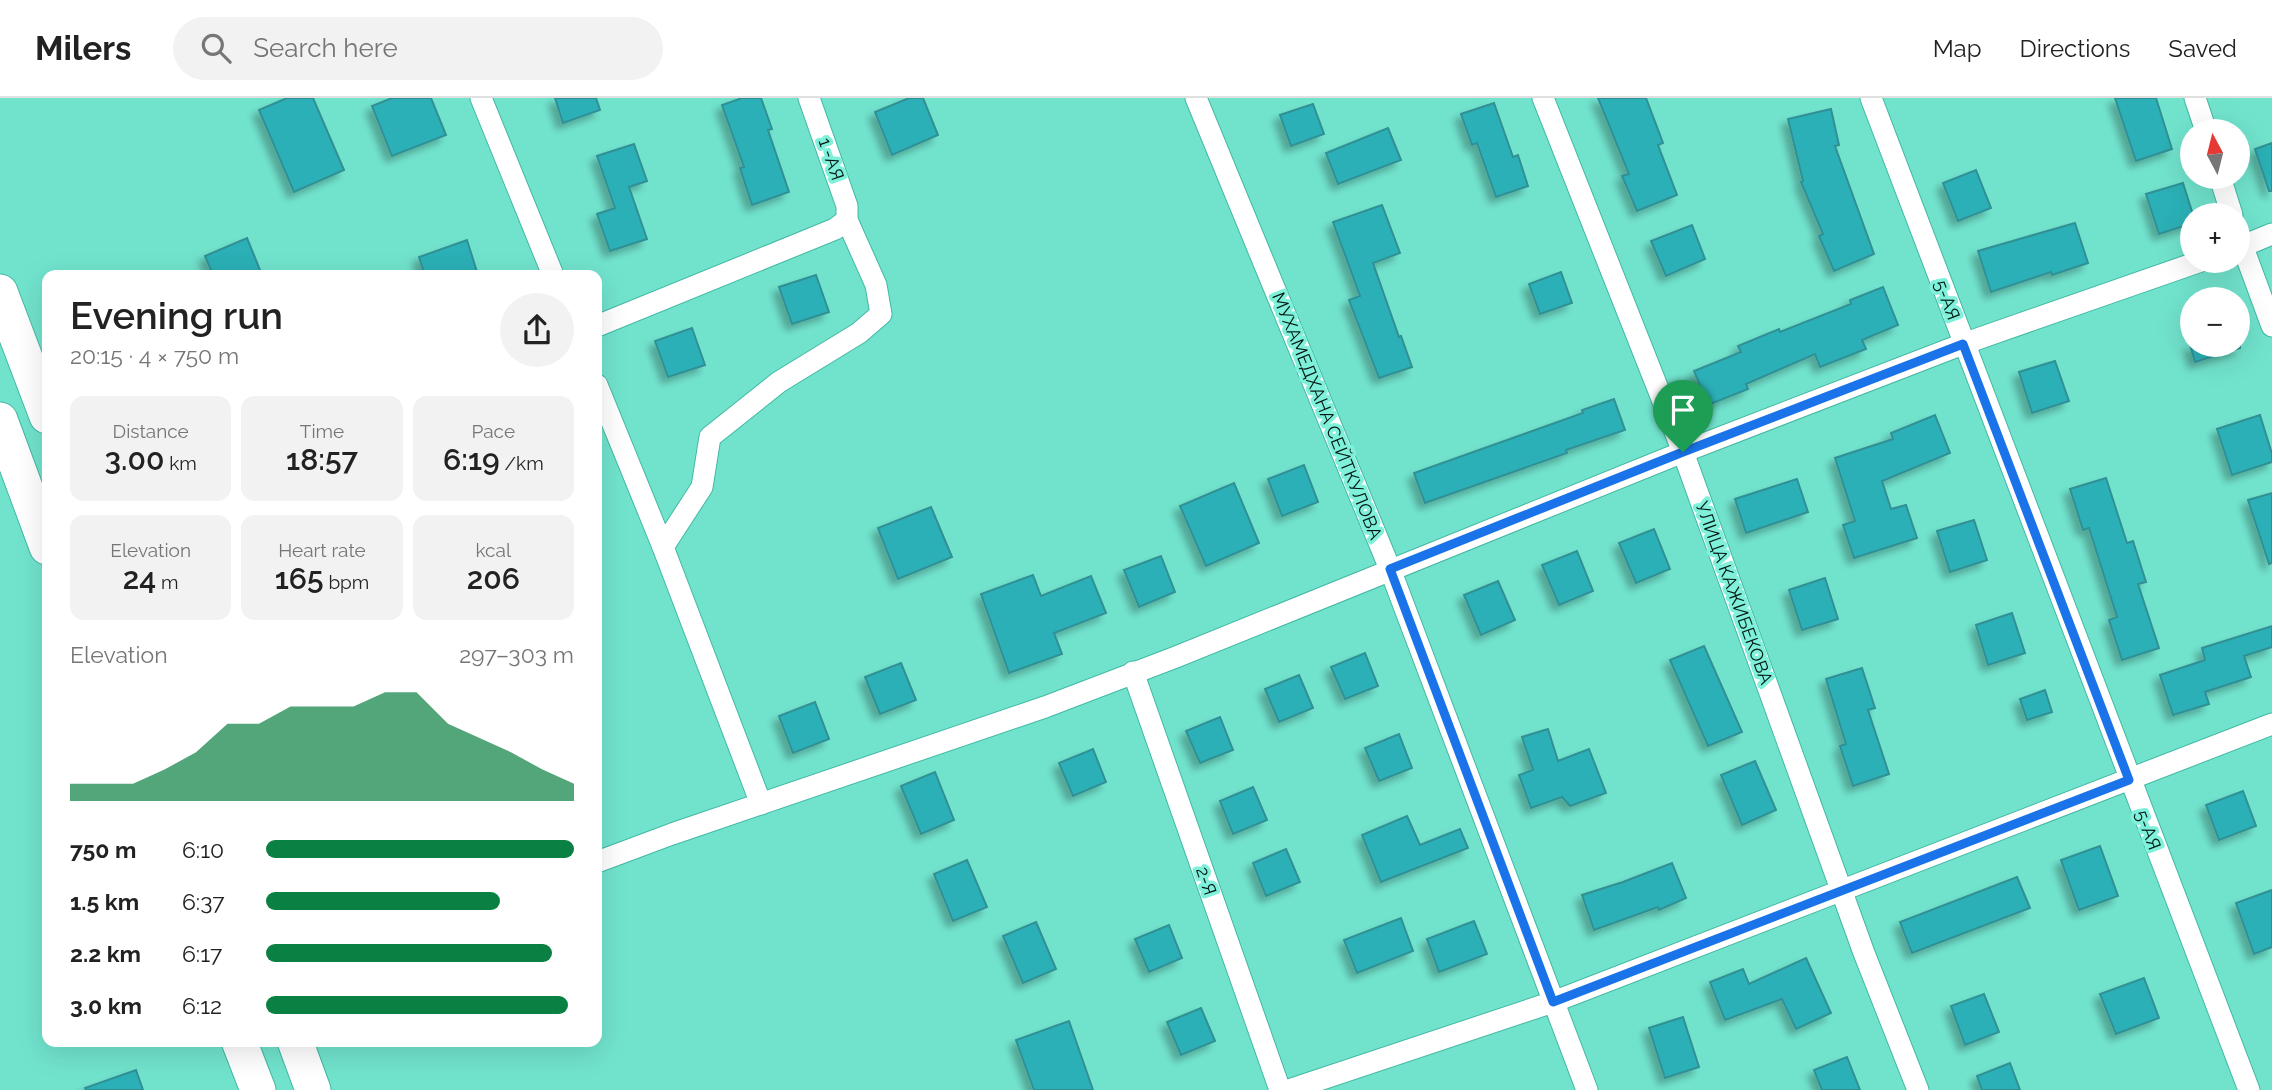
<!DOCTYPE html>
<meta charset="utf-8">
<style>
body{margin:0;font-family:Raleway,sans-serif;background:#f2f2f2;color:#222;height:100vh;display:flex;flex-direction:column;font-size:26px;white-space:nowrap}
*{box-sizing:border-box;margin:0}
p{font-size:23px;color:#767676}
.icon{flex:none;width:38px;height:38px;fill:none;stroke:currentColor;stroke-width:2;stroke-linecap:round;stroke-linejoin:round}
.map{position:relative;flex:1;overflow:hidden}
.details{position:absolute;left:42px;top:172px;width:560px;height:777px;display:flex;flex-direction:column;background:#fff;border-radius:14px;box-shadow:0 7px 28px #0002}
.details>*{flex:none}
.needle{width:46px;rotate:353deg}
.fabs{position:absolute;left:2180px;top:21px;display:grid;gap:14px}
.fabs a{display:grid;place-items:center;width:70px;height:70px;border-radius:50%;background:#fff;box-shadow:0 7px 28px #0002;font-size:35px}
.pin{position:absolute;display:grid;place-items:center;width:60px;height:60px;color:#fff;margin:-72px -30px;border-radius:50% 50% 50% 0;rotate:-45deg;box-shadow:0 0 7px #0007}
.pin .icon{rotate:45deg}
.round{display:grid;place-items:center;flex:none;width:74px;height:74px;border-radius:37px;background:#f2f2f2}
.overview{display:flex;align-items:center;justify-content:space-between;height:119px;padding:0 28px}
h1{font-size:38px;font-weight:600;line-height:52px}
.stats{display:grid;grid-template-columns:repeat(3,1fr);gap:10px;height:119px;padding:7px 28px}
.stats div{display:grid;align-content:center;border-radius:14px;background:#f2f2f2;text-align:center}
.stats b{font-size:30px;font-weight:600}
.stats small{font-size:19px;font-weight:400}
.stats p{font-size:19px}
.chart{height:196px;padding:14px 28px}
.chart p{display:flex;justify-content:space-between}
.chart svg{width:100%;height:126px;margin-top:7px;fill:#0b8043;opacity:.7}
ul{padding:0 28px;list-style:none;font-size:23px}
li{display:grid;grid-template-columns:112px 84px 1fr;align-items:center;height:52px}
li i{height:18px;border-radius:9px;background:#0b8043}
header{display:flex;align-items:center;gap:42px;box-sizing:border-box;height:98px;padding:0 35px;background:#fff;border-bottom:2px solid #e0e0e0}
header strong{font-size:33px}
nav{display:flex;gap:38px;margin-inline-start:auto;font-size:24px}
.search{width:490px;height:63px;background:#f2f2f2;display:flex;align-items:center;gap:18px;box-sizing:border-box;padding:0 24px;border-radius:38px;color:#767676;font-size:26px}
.map>svg:first-child{display:block}
.building{fill:#2cb0b6;stroke:#309094;stroke-width:2;filter:url(#shadow)}
.lines{fill:none;stroke-linecap:round;stroke-linejoin:round}
.minor-casing{stroke:#42b8a4;stroke-width:23}
.trunk-casing{stroke:#42b8a4;stroke-width:37}
.minor{stroke:#fff;stroke-width:21}
.trunk{stroke:#fff;stroke-width:35}
.route-casing{stroke:#fff;stroke-width:14}
.route{stroke:#1a73e8;stroke-width:9}
.labels{text-anchor:middle;stroke-width:7;stroke-linejoin:round;paint-order:stroke}
.street-label{font-size:18px;fill:#001611;stroke:#7ff0da}
</style>
<header>
<strong>Milers</strong>
<div class="search"><svg class="icon" aria-label="search" viewBox="0 0 24 24"><circle cx="10" cy="10" r="6"/><path d="M15 15l6 6"/></svg>Search here</div>
<nav><a>Map</a><a>Directions</a><a>Saved</a></nav>
</header>
<div class="map">
<svg width="2272" height="992" viewBox="0 0 2272 992">
<defs>
<filter id="shadow"><feDropShadow dx="-6" dy="6" stdDeviation="3.5" flood-color="#0004"/></filter>
</defs>
<rect width="100%" height="100%" fill="#71e3cd"/>
<g class="building">
<polygon points="287,0 313,0 344,72 294,94 259,12"/>
<polygon points="392,0 431,0 446,37 392,58 372,8"/>
<polygon points="555,0 596,0 600,12 563,25"/>
<polygon points="742,0 761,0 772,31 768,32 789,94 752,107 740,70 744,69 722,7"/>
<polygon points="909,0 923,0 938,37 892,57 875,14"/>
<polygon points="1598,0 1646,0 1663,45 1658,47 1677,97 1637,113 1622,78 1629,76"/>
<polygon points="2115,0 2156,0 2172,51 2136,63"/>
<polygon points="1494,5 1513,59 1518,57 1528,88 1496,99 1477,45 1472,47 1461,16"/>
<polygon points="1313,6 1324,36 1291,48 1280,17"/>
<polygon points="1831,11 1839,47 1835,48 1874,156 1834,173 1819,138 1823,136 1801,84 1803,83 1788,21"/>
<polygon points="1388,30 1401,62 1338,86 1326,55"/>
<polygon points="2272,45 2272,93 2269,93 2255,51"/>
<polygon points="634,46 647,83 629,89 647,141 610,153 597,116 615,110 597,58"/>
<polygon points="1976,72 1991,110 1958,123 1943,85"/>
<polygon points="2183,85 2193,117 2193,125 2159,136 2146,96"/>
<polygon points="1382,107 1400,155 1373,165 1399,239 1401,238 1412,269 1379,280 1349,202 1360,198 1333,124"/>
<polygon points="2075,125 2088,165 2052,177 2051,174 1991,194 1978,153"/>
<polygon points="1692,127 1705,161 1666,178 1651,143"/>
<polygon points="247,140 262,177 213,177 205,158"/>
<polygon points="467,142 478,177 425,177 419,159"/>
<polygon points="1561,174 1572,205 1540,216 1529,186"/>
<polygon points="816,177 829,214 792,226 779,189"/>
<polygon points="1883,189 1898,227 1862,242 1866,251 1820,269 1815,256 1746,286 1748,291 1708,307 1694,273 1741,254 1738,248 1779,231 1780,234 1851,206 1850,202"/>
<polygon points="692,230 705,267 668,279 655,243"/>
<polygon points="2190,247 2240,247 2240,250 2195,264"/>
<polygon points="2055,263 2069,303 2032,315 2019,274"/>
<polygon points="1614,301 1625,332 1566,352 1567,355 1425,405 1414,375 1583,315 1582,312"/>
<polygon points="1935,317 1950,355 1882,383 1891,411 1906,407 1917,440 1854,460 1843,427 1855,423 1835,360 1893,341 1891,335"/>
<polygon points="2260,317 2272,356 2272,364 2232,377 2217,331"/>
<polygon points="1304,367 1318,404 1282,418 1268,381"/>
<polygon points="2106,380 2127,445 2133,443 2146,484 2138,486 2159,550 2122,562 2109,522 2117,519 2089,430 2083,432 2070,391"/>
<polygon points="1797,381 1808,414 1746,435 1735,401"/>
<polygon points="1234,385 1259,445 1206,468 1180,408"/>
<polygon points="2272,395 2272,465 2269,466 2248,402"/>
<polygon points="931,409 952,459 898,481 878,430"/>
<polygon points="1974,422 1987,462 1950,474 1937,433"/>
<polygon points="1654,431 1670,471 1636,485 1619,445"/>
<polygon points="1577,453 1593,493 1559,507 1542,467"/>
<polygon points="1161,458 1175,494 1139,509 1124,472"/>
<polygon points="1033,477 1041,498 1091,478 1106,515 1054,535 1062,556 1009,575 981,496"/>
<polygon points="1825,480 1838,521 1802,532 1789,492"/>
<polygon points="1498,483 1515,522 1481,537 1464,497"/>
<polygon points="2012,515 2025,555 1988,567 1976,527"/>
<polygon points="2272,528 2272,549 2244,558 2251,579 2205,594 2209,606 2173,617 2160,577 2205,562 2202,550"/>
<polygon points="1704,548 1742,634 1708,648 1670,562"/>
<polygon points="1365,555 1378,588 1345,601 1331,569"/>
<polygon points="901,565 916,602 880,616 865,579"/>
<polygon points="1862,570 1875,610 1868,612 1889,676 1853,688 1840,648 1846,646 1826,581"/>
<polygon points="1299,577 1313,610 1279,624 1265,591"/>
<polygon points="2045,592 2052,614 2027,622 2020,601"/>
<polygon points="815,604 829,641 793,655 779,618"/>
<polygon points="1220,619 1233,652 1200,665 1186,633"/>
<polygon points="1548,631 1558,663 1589,651 1606,695 1570,708 1562,699 1531,710 1519,677 1533,672 1522,639"/>
<polygon points="1399,636 1412,670 1379,683 1365,650"/>
<polygon points="1093,651 1106,684 1073,698 1059,665"/>
<polygon points="1755,663 1776,712 1742,727 1721,677"/>
<polygon points="935,674 954,722 921,736 901,688"/>
<polygon points="1253,689 1267,722 1233,736 1220,703"/>
<polygon points="2243,693 2256,728 2219,742 2206,707"/>
<polygon points="1407,718 1420,747 1460,731 1468,750 1381,784 1362,737"/>
<polygon points="2100,748 2118,798 2079,812 2061,762"/>
<polygon points="1286,751 1300,784 1266,798 1253,765"/>
<polygon points="967,762 987,809 953,823 934,776"/>
<polygon points="1672,765 1686,800 1659,812 1658,809 1594,832 1582,797 1623,784"/>
<polygon points="2017,779 2030,810 1912,855 1900,824"/>
<polygon points="2272,792 2272,849 2254,856 2236,805"/>
<polygon points="1401,820 1413,853 1357,875 1344,842"/>
<polygon points="1474,823 1487,856 1439,874 1427,841"/>
<polygon points="1036,824 1056,871 1023,885 1003,838"/>
<polygon points="1169,827 1182,860 1149,874 1135,841"/>
<polygon points="1806,860 1831,915 1796,931 1782,901 1725,922 1710,884 1743,871 1749,886"/>
<polygon points="2144,880 2159,920 2116,936 2100,896"/>
<polygon points="1984,896 1999,934 1965,947 1951,908"/>
<polygon points="1201,910 1215,943 1181,957 1167,924"/>
<polygon points="1683,919 1699,969 1665,980 1649,930"/>
<polygon points="1069,923 1093,992 1034,992 1016,942"/>
<polygon points="1847,959 1860,992 1822,992 1814,972"/>
<polygon points="2010,965 2020,992 1982,992 1977,978"/>
<polygon points="136,972 143,992 86,992 85,990"/>
</g>
<g class="lines">
<defs>
<g id="minor">
<polyline points="481,0 553,177"/>
<polyline points="1196,0 1390,471 1587,992"/>
<polyline points="1543,0 1683,354 1864,855 1918,992"/>
<polyline points="1871,0 2249,992"/>
<polyline points="2195,0 2206,33"/>
<polyline points="2220,79 2232,117"/>
<polyline points="2238,136 2272,228"/>
<polyline points="2238,150 2272,136"/>
<polyline points="597,228 835,131 847,122"/>
<polyline points="597,287 663,449"/>
<polyline points="1133,574 1280,992"/>
<polyline points="761,706 663,449 702,389 710,339 779,284 859,235 881,216 876,187 847,122 847,108 809,0"/>
<polyline points="597,764 672,736 1045,609 1176,559 1683,354 1963,246 2201,163"/>
<polyline points="1289,992 1553,904 2272,626"/>
</g>
<g id="trunk">
<polyline points="0,194 47,318"/>
<polyline points="0,322 47,449"/>
<polyline points="239,943 258,992"/>
<polyline points="295,943 313,992"/>
</g>
</defs>
<use href="#minor" class="minor-casing"/>
<use href="#trunk" class="trunk-casing"/>
<use href="#minor" class="minor"/>
<use href="#trunk" class="trunk"/>
</g>
<g class="lines">
<defs>
<polygon id="route" points="1963,246 2129,682 1553,904 1390,471 1683,354"/>
</defs>
<use href="#route" class="route-casing"/>
<use href="#route" class="route"/>
</g>
<g class="labels">
<g class="street-label">
<text transform="translate(831 61) rotate(71)" y="6">1 -АЯ</text>
<text transform="translate(1947 202) rotate(69)" y="6">5-АЯ</text>
<text transform="translate(1327 318) rotate(68)" y="6">МУХАМЕДХАНА СЕЙТКУЛОВА</text>
<text transform="translate(1734 495) rotate(70)" y="6">УЛИЦА КАЖИБЕКОВА</text>
<text transform="translate(2148 732) rotate(69)" y="6">5-АЯ</text>
<text transform="translate(1206 783) rotate(71)" y="6">2-Я</text>
</g>
</g>
</svg>
<div class="fabs">
<a><svg class="needle" viewBox="-14 -14 28 28"><path d="M0-13l5 13h-10z" fill="#e53935"/><path d="M0 13l5-13h-10z" fill="#767676"/></svg></a>
<a>+</a>
<a>−</a>
</div>
<div class="pin" style="left:1683px;top:354px;background:#1e9e55"><svg class="icon" aria-label="arrive" viewBox="0 0 24 24"><path d="M6 21V4h12l-3 4 3 4H6"/></svg></div>
<section class="details">
<div class="overview"><div><h1>Evening run</h1><p>20:15 · 4 × 750 m</p></div><a class="round"><svg class="icon" aria-label="share" viewBox="0 0 24 24"><path d="M12 15V3M7 8l5-5 5 5M5 13v7h14v-7"/></svg></a></div>
<div class="stats">
<div><p>Distance</p><b>3.00<small> km</small></b></div>
<div><p>Time</p><b>18:57</b></div>
<div><p>Pace</p><b>6:19<small> /km</small></b></div>
</div>
<div class="stats">
<div><p>Elevation</p><b>24<small> m</small></b></div>
<div><p>Heart rate</p><b>165<small> bpm</small></b></div>
<div><p>kcal</p><b>206</b></div>
</div>
<div class="chart"><p><span>Elevation</span>297–303 m</p>
<svg viewBox="0 0 160 44" preserveAspectRatio="none"><path d="M0 44V38L10 38L20 38L30 33L40 27L50 17L60 17L70 11L80 11L90 11L100 6L110 6L120 17L130 22L140 27L150 33L160 38V44z"/></svg>
</div>
<ul>
<li><b>750 m</b>6:10<i style="width:100%"></i></li>
<li><b>1.5 km</b>6:37<i style="width:76%"></i></li>
<li><b>2.2 km</b>6:17<i style="width:93%"></i></li>
<li><b>3.0 km</b>6:12<i style="width:98%"></i></li>
</ul>
</section>
</div>
